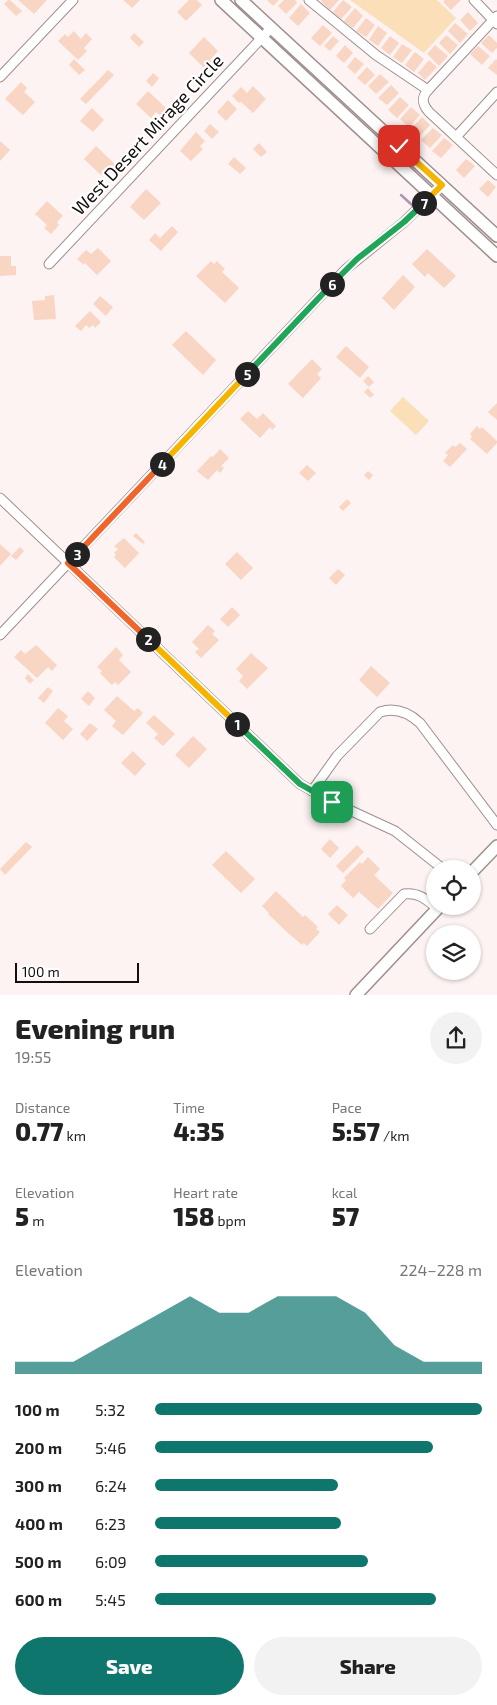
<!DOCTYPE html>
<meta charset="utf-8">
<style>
body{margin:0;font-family:"Exo 2",sans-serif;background:#f2f2f2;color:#222;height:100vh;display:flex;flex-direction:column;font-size:19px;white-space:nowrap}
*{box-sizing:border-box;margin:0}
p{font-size:16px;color:#767676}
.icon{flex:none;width:28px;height:28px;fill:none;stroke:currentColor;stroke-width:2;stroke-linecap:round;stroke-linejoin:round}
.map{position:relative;height:995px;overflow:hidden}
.sheet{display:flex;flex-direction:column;background:#fff;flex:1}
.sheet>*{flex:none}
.controls{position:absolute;left:426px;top:860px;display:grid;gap:10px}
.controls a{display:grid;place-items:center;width:55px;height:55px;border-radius:50%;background:#fff;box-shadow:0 1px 4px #0004;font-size:25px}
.scale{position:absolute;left:15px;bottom:12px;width:124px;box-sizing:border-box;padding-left:5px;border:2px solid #140e0e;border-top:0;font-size:14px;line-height:18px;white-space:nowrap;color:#140e0e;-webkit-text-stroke:4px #fff;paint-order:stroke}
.pin{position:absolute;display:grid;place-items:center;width:42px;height:42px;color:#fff;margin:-21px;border-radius:10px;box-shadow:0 2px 8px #0006}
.km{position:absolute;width:25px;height:25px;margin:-12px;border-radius:50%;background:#222;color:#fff;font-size:14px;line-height:25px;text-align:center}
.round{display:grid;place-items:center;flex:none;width:52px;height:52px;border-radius:26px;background:#f2f2f2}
.summary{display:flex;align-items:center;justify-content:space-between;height:85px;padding:0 15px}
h1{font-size:28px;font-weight:800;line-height:38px}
.figures{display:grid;grid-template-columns:repeat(3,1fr);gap:8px;height:85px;padding:5px 15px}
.figures div{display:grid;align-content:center}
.figures b{font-size:25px;font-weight:800}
.figures small{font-size:14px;font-weight:400}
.figures p{font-size:14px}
.chart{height:140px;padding:10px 15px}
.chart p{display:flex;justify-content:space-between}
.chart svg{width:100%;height:90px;margin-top:5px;fill:#0f766e;opacity:.7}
.action{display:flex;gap:10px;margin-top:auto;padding:10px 15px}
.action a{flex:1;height:58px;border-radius:30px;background:#0f766e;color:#fff;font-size:20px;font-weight:800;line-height:58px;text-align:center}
.action a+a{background:#f2f2f2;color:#222}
ul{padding:0 15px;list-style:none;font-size:16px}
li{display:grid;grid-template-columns:80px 60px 1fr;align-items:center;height:38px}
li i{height:12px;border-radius:6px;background:#0f766e}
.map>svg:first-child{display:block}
.green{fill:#fadfb9}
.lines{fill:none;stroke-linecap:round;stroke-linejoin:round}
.stream{stroke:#af95b4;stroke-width:2.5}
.building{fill:#f9d5c4}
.minor-casing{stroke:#9f8e8e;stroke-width:11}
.major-casing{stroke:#9f8e8e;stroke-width:14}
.minor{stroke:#fff;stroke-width:9}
.major{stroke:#fff;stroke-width:11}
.split-1-casing{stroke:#fff;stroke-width:10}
.split-2-casing{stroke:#fff;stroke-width:10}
.split-3-casing{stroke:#fff;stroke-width:10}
.split-4-casing{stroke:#fff;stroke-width:10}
.split-5-casing{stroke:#fff;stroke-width:10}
.split-6-casing{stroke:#fff;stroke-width:10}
.split-7-casing{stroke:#fff;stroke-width:10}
.split-8-casing{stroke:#fff;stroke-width:10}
.split-1{stroke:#22a559;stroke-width:6}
.split-2{stroke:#f5b400;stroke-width:6}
.split-3{stroke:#f0652b;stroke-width:6}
.split-4{stroke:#f0652b;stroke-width:6}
.split-5{stroke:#f5b400;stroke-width:6}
.split-6{stroke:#22a559;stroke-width:6}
.split-7{stroke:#22a559;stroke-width:6}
.split-8{stroke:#f5b400;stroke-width:6}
.labels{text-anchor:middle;stroke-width:4.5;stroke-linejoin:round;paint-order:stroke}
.street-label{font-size:18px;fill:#140e0e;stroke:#fff}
</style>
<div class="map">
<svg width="497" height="995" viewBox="0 0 497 995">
<rect width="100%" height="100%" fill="#fef3f3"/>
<g class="green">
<polygon points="350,0 437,0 456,18 424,53"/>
<polygon points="403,397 429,421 416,435 390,411"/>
</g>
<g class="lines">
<polyline class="stream" points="401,195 412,205"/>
</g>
<g class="building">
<polygon points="8,0 10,0 22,11 16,16 4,4"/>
<polygon points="18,0 47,0 34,14"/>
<polygon points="123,0 140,0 132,8"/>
<polygon points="189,0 197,0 202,5 186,21 177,12"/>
<polygon points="267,0 279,0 273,6"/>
<polygon points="284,0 295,0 297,3 286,14 278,6"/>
<polygon points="322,0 339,0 330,10 321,1"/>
<polygon points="343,0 352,7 341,19 333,12"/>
<polygon points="445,0 461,0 451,10 443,2"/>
<polygon points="301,4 310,13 298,26 289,18"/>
<polygon points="355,8 363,16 353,28 344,21"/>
<polygon points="468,12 478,23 470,31 460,20"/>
<polygon points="366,18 375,25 366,37 356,31"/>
<polygon points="455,23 468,34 460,43 448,31"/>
<polygon points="323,25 332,33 320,46 311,38"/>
<polygon points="378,26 387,33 378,46 369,40"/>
<polygon points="74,31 81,39 86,33 92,39 84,48 87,51 78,60 58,41 65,34 68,37"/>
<polygon points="134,33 144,42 139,47 130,38"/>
<polygon points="446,35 458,45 450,54 439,43"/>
<polygon points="489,35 497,43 497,48 492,53 481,43"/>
<polygon points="333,36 339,41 330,51 324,46"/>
<polygon points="390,36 399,43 390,55 381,48"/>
<polygon points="204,37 218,51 210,60 213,63 206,70 189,53"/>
<polygon points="402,44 412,50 402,63 393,57"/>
<polygon points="345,45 353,53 344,63 336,56"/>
<polygon points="435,45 448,56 439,66 427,54"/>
<polygon points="478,46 490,56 482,65 470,54"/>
<polygon points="415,52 424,59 414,72 405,65"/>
<polygon points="355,57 364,64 355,74 347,67"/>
<polygon points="74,59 85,70 79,75 69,65"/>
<polygon points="496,59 497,60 497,75 488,68"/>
<polygon points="429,60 437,67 425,80 418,73"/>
<polygon points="367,67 375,75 365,85 357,78"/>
<polygon points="108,70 114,75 86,104 80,99"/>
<polygon points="153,73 159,78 152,87 146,81"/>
<polygon points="380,74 389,82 376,94 368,86"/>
<polygon points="21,82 27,88 24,92 35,102 23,115 5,99"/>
<polygon points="391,85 399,93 387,105 378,98"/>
<polygon points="253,86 266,99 253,113 241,102 239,103 232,96 241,87 247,93"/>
<polygon points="148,91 168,110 162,117 156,112 151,118 136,104"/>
<polygon points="400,97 409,105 397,118 388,110"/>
<polygon points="228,100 237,109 226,121 217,112"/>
<polygon points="411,107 420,115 409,127 400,119"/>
<polygon points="92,108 104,120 93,132 80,121"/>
<polygon points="422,117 430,125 419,137 411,129"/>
<polygon points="210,124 219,132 212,139 204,131"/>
<polygon points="433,128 442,135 430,148 421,140"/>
<polygon points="196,132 205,141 200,146 203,149 191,161 180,151"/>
<polygon points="444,138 453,145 441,158 432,151"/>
<polygon points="0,141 10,150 0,161"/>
<polygon points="259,143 267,152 261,157 253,149"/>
<polygon points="96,146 116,165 110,172 106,169 101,175 84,159"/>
<polygon points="234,157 246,168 240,174 228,164"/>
<polygon points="466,159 475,166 464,178 456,170"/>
<polygon points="488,180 496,187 488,197 479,189"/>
<polygon points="146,189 161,203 144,220 130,207"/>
<polygon points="47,201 63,216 57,222 59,225 51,234 44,228 47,225 35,214"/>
<polygon points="172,226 178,232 161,251 149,240 155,233 160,238"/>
<polygon points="98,248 111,261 97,275 85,263 84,265 77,259 86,250 91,254"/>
<polygon points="427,249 456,276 444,288 428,273 425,277 412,264"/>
<polygon points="0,256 11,256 11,266 16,266 16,275 0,276"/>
<polygon points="211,261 214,264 217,261 225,269 222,272 239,288 225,303 196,276"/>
<polygon points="403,275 415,287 394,310 382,298"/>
<polygon points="54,295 56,319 34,320 32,301 45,300 45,296"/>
<polygon points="100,296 113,307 106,316 93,304"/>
<polygon points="90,311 101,322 95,328 93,325 89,328 86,325 81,331 75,326"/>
<polygon points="186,331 216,360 203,375 172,345"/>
<polygon points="346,346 369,367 360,378 336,357"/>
<polygon points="312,359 322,369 317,374 321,378 303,398 288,384"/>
<polygon points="368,376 374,382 369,387 363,381"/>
<polygon points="368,388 374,395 370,398 364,392"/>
<polygon points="497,403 497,420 488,412"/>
<polygon points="248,411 257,419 263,413 276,426 272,430 270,427 260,438 240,419"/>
<polygon points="477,426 480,429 482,427 497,441 497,443 487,454 470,439 472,437 470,434"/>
<polygon points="460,443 467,449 450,467 443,461 448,455 445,453 453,445 455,447"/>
<polygon points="220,449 229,458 221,466 224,468 220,473 217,470 208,480 197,471 211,456 213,457"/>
<polygon points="307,465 316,473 308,481 299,473"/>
<polygon points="368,471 373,475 369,480 364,475"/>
<polygon points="347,499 351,503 343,511 339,507"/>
<polygon points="136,533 145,542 143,544 133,536"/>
<polygon points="124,538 139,553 125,568 114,557 116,555 114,553 118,549 114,546"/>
<polygon points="0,544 11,554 0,566"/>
<polygon points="20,547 24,551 16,560 11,556"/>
<polygon points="237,552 253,568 241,580 225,564"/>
<polygon points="338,569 345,575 336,585 329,578"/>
<polygon points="232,607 240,615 228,627 220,619"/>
<polygon points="208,625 215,631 212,634 219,640 201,658 195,652 199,649 192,642"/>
<polygon points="36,645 57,665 52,671 48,667 37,678 14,657 21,650 25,654"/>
<polygon points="116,647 123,655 119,660 131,672 118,685 115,682 112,685 100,673 102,671 97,667"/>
<polygon points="251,653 268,668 247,689 239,681 243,676 236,669"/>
<polygon points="371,666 390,683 377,697 359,680"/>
<polygon points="28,674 34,680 30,684 25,678"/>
<polygon points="48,687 53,691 44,703 38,698"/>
<polygon points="88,691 95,698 89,706 81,699"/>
<polygon points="117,696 134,711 138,708 143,713 123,735 112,726 116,721 104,710"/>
<polygon points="58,708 68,716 64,721 73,729 63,740 45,723"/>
<polygon points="154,715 175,734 163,746 154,738 158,734 146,723"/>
<polygon points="90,723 98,729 87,741 80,734"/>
<polygon points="193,736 207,749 189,768 175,755"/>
<polygon points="133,751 146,764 135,776 121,763"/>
<polygon points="330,839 339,848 330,858 321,849"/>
<polygon points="26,842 32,847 5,875 0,869"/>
<polygon points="357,845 364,852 343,873 336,866"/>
<polygon points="226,851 255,879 241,893 212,865"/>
<polygon points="368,857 380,869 374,875 393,893 378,909 359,892 353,898 341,886 346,880 344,878 360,862 362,864"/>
<polygon points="276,891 303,917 305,915 318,927 316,929 320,932 307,946 304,943 302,945 288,933 268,914 269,913 262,906"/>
<polygon points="337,905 348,915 339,925 328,914"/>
</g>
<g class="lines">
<defs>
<g id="minor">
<polyline points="309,0 376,55 428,90"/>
<polyline points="474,0 497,24"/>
<path d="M497,16L428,90C421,98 422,104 429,112L497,175"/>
<polyline points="0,77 73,0"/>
<polyline points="456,137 497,92"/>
<polyline points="49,264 271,28"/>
<polyline points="0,498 300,784 332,802 395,831 443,869"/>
<polyline points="0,635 346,269 404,222 442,185"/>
<path d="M312,791L337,756L380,712C395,707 408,712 420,723L497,825"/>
<path d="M370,929L404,894C419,892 427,900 438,909"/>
</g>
<g id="major">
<polyline points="221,0 497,256"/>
<polyline points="241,0 497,236"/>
<polyline points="472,872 497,846"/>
<polyline points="356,995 440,906"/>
</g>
</defs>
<use href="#minor" class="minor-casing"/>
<use href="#major" class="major-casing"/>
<use href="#minor" class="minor"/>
<use href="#major" class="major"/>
</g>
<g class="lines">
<defs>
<polyline id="split-1" points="237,724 300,784 332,802"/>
<polyline id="split-2" points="148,639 237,724"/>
<polyline id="split-3" points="77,554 68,563 148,639"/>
<polyline id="split-4" points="77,554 162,464"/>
<polyline id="split-5" points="162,464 247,374"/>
<polyline id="split-6" points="247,374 332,284"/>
<polyline id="split-7" points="332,284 357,259 404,222 424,203"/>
<polyline id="split-8" points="399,146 442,185 424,203"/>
</defs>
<use href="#split-1" class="split-1-casing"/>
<use href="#split-2" class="split-2-casing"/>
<use href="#split-3" class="split-3-casing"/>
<use href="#split-4" class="split-4-casing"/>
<use href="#split-5" class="split-5-casing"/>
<use href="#split-6" class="split-6-casing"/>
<use href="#split-7" class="split-7-casing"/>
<use href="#split-8" class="split-8-casing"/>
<use href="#split-1" class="split-1"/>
<use href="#split-2" class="split-2"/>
<use href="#split-3" class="split-3"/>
<use href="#split-4" class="split-4"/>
<use href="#split-5" class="split-5"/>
<use href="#split-6" class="split-6"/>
<use href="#split-7" class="split-7"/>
<use href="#split-8" class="split-8"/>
</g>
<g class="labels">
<g class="street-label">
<text transform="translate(148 135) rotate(-47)" y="6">West Desert Mirage Circle</text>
</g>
</g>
</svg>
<div class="controls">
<a><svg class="icon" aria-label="locate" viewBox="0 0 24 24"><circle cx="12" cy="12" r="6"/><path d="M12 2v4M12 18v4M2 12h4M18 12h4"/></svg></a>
<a><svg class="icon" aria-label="layers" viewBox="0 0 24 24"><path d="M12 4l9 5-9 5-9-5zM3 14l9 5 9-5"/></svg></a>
</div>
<div class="scale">100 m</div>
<div class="pin" style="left:332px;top:802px;background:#1e9e55"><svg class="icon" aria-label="arrive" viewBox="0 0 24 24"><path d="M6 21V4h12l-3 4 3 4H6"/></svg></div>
<div class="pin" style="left:399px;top:146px;background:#d93025"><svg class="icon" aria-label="check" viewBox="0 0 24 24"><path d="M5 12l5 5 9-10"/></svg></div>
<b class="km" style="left:237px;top:724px">1</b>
<b class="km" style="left:148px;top:639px">2</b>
<b class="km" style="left:77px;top:554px">3</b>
<b class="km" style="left:162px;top:464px">4</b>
<b class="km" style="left:247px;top:374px">5</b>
<b class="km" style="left:332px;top:284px">6</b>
<b class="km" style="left:424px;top:203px">7</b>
</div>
<section class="sheet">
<div class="summary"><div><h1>Evening run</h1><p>19:55</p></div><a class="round"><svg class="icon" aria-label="share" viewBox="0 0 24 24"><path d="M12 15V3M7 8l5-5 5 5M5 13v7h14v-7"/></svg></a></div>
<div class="figures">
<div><p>Distance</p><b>0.77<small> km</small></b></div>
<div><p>Time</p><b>4:35</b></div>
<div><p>Pace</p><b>5:57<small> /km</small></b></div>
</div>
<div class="figures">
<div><p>Elevation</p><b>5<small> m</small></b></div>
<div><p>Heart rate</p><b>158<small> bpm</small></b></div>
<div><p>kcal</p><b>57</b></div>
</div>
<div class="chart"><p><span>Elevation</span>224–228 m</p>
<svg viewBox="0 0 160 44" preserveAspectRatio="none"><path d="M0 44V38L10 38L20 38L30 30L40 22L50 14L60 6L70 14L80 14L90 6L100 6L110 6L120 14L130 30L140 38L150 38L160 38V44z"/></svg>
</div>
<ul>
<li><b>100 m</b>5:32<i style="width:100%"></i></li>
<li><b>200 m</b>5:46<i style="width:85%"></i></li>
<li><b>300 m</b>6:24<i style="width:56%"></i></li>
<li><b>400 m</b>6:23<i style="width:57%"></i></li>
<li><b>500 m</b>6:09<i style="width:65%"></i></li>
<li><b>600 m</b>5:45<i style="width:86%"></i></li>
</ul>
<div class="action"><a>Save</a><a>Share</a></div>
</section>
